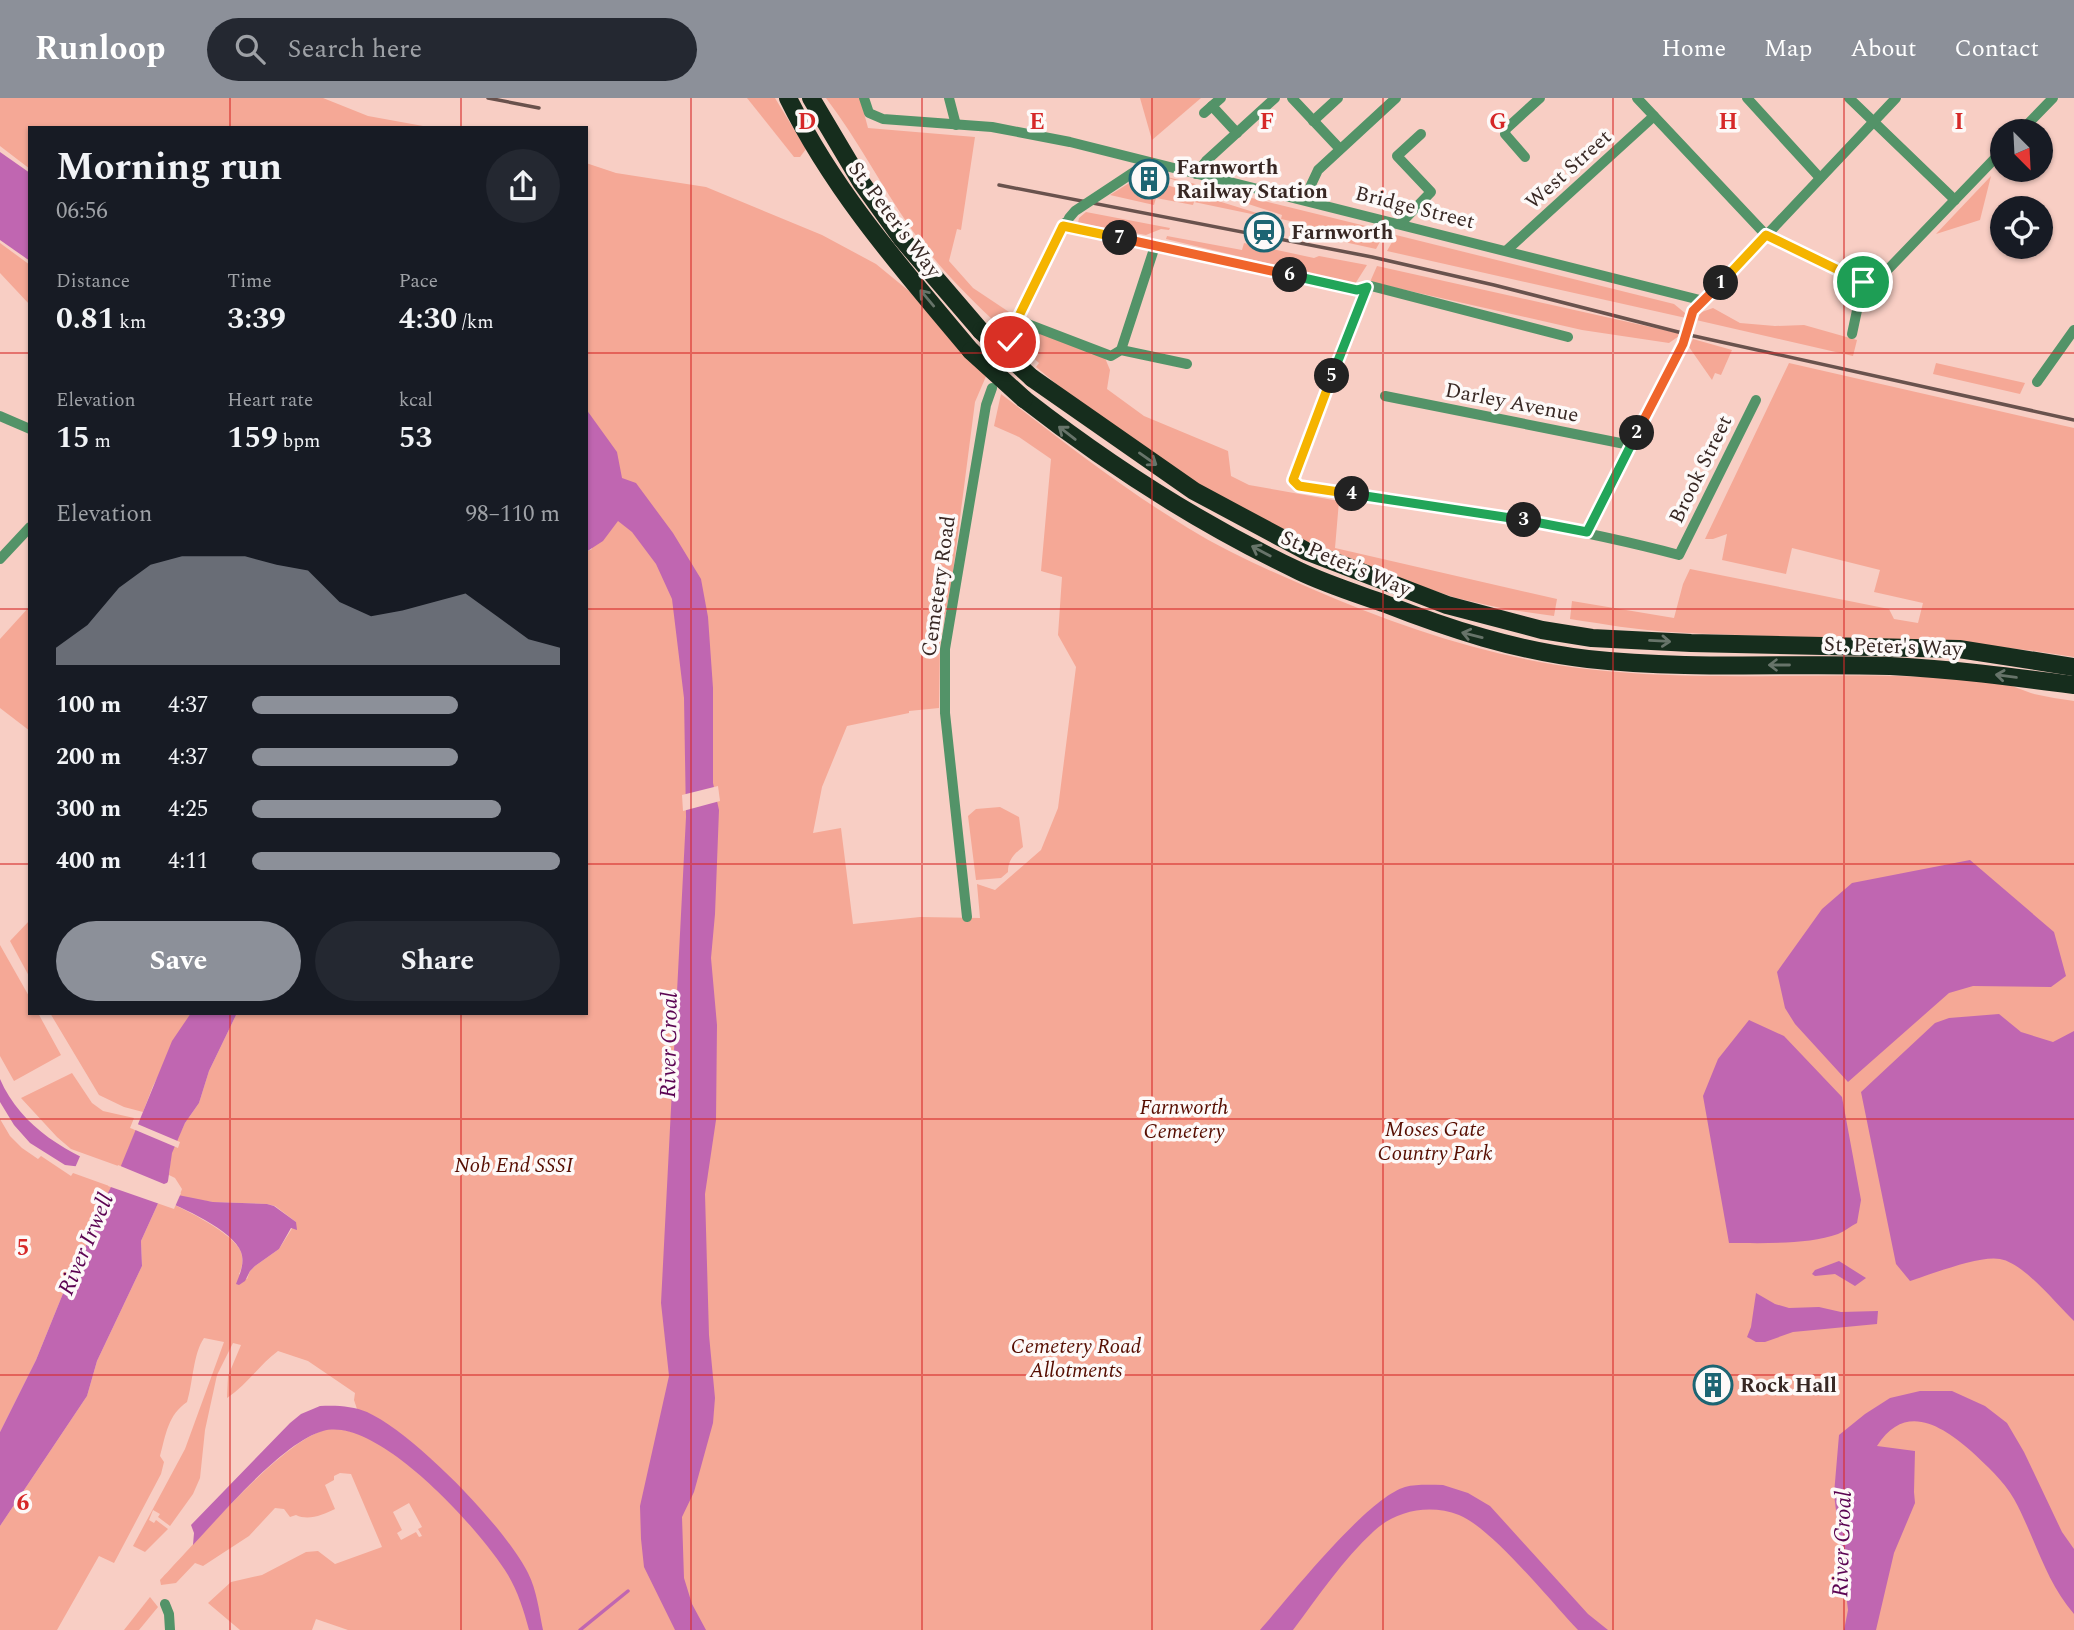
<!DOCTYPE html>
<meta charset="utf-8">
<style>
body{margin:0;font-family:Spectral,serif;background:#242831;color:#f1f3f6;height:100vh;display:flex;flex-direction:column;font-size:26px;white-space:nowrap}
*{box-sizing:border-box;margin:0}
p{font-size:23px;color:#9ea1a6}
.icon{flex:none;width:38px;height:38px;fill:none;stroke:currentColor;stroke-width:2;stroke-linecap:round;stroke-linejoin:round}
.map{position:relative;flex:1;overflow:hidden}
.sheet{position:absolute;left:28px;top:28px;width:560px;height:889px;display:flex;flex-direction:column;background:#171b24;border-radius:0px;box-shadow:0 2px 5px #0004}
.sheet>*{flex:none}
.needle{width:46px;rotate:156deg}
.buttons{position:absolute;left:1990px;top:21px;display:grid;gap:14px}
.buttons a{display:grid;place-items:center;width:63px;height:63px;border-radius:50%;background:#171b24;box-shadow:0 2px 5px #0004;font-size:35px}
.pin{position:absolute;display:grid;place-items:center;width:60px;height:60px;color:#fff;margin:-30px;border:4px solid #fff;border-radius:50%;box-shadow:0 2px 7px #0007}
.km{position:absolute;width:35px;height:35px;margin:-18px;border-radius:50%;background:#222;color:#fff;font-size:19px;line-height:35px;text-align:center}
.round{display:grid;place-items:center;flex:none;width:74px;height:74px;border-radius:37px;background:#242831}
.summary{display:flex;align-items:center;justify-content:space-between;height:119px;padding:0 28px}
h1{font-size:38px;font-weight:700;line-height:52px}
.metrics{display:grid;grid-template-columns:repeat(3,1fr);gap:10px;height:119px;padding:7px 28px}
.metrics div{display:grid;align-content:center}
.metrics b{font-size:30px;font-weight:700}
.metrics small{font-size:19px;font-weight:400}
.metrics p{font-size:19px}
.chart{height:196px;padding:14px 28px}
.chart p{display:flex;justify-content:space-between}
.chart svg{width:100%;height:126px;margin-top:7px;fill:#8c9099;opacity:.7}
.primary-button{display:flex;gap:14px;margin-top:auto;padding:14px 28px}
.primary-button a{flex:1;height:80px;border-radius:42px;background:#8c9099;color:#fff;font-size:28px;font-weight:700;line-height:80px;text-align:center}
.primary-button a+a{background:#242831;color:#f1f3f6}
ul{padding:0 28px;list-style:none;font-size:23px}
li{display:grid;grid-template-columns:112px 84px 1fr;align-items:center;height:52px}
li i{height:18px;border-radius:9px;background:#8c9099}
header{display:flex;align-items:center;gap:42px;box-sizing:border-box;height:98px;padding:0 35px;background:#8c9099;color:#fff}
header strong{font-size:33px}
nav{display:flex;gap:38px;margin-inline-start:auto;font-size:24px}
.search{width:490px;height:63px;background:#242831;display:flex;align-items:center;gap:18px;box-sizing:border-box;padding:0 24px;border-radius:38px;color:#9ea1a6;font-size:26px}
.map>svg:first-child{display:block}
.green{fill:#f5a896;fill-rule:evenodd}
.water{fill:#c066b1}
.pier{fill:#f8cec4}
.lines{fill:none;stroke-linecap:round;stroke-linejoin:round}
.stream{stroke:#c066b1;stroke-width:3.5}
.street{stroke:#539368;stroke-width:10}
.highway{stroke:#162d1d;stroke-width:18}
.rail{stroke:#69524d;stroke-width:3.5}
.street-bridge{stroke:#539368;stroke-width:10}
.highway-bridge{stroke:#162d1d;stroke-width:18}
.oneway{stroke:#67746a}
.split-1-casing{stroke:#fff;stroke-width:14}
.split-2-casing{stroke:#fff;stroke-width:14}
.split-3-casing{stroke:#fff;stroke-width:14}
.split-4-casing{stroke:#fff;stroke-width:14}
.split-5-casing{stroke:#fff;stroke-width:14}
.split-6-casing{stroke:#fff;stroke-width:14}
.split-7-casing{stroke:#fff;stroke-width:14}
.split-8-casing{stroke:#fff;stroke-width:14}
.split-1{stroke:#f5b400;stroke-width:9}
.split-2{stroke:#f0652b;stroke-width:9}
.split-3{stroke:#22a559;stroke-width:9}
.split-4{stroke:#22a559;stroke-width:9}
.split-5{stroke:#f5b400;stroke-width:9}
.split-6{stroke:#22a559;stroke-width:9}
.split-7{stroke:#f0652b;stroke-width:9}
.split-8{stroke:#f5b400;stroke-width:9}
.grid{fill:none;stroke:#d62828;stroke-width:2;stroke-opacity:0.55}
.labels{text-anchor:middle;stroke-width:7;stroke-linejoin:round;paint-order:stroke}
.poi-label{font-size:21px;font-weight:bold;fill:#382824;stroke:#fdf9f8;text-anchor:start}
.street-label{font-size:21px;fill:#382824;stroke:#fdf9f8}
.park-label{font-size:21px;font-style:italic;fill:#560d00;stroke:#fdf9f8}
.water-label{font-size:23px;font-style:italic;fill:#5b0452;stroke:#fdf9f8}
.grid-label{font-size:23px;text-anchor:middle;font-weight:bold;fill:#d62828;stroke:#fdf9f8;stroke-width:7;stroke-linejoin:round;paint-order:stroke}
</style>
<header>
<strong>Runloop</strong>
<div class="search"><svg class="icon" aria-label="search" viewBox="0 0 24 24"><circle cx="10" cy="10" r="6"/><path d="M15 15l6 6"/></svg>Search here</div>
<nav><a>Home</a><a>Map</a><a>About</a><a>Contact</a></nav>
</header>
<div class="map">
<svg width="2074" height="1532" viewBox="0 0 2074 1532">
<rect width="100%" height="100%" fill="#f8cec4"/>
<g class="green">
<polygon points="0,0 323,0 368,18 434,30 30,30 30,71 0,48"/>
<polygon points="747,0 775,0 806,51 800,59 794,59"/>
<path d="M826,0H860L868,30L975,39L961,132L957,131L949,163L973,190L1012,216L1004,232C971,202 938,169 912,132C882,89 858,42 826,0Z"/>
<polygon points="1140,0 1201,0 1152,42"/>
<path d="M586,65L616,75L706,89L822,137L876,166L920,202L987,276L975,304L952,482L940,545L939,610L909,613V615L847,628L822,689L813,735L841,730L853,826L920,819L980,820L977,786L995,792L1041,752L1058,710L1076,569L1058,537L1062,479L1041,473L1051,361L1019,339L994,328L1001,296C1062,343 1122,390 1188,430C1227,454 1270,473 1312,491C1400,529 1491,560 1587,571C1723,587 1860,569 1996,584C2009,586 2022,592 2034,596C2047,599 2061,601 2074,603V1532H348L316,1521L312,1532H240L208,1505L231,1484L262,1477L306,1454L318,1453L335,1466L382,1449L351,1376L340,1375L334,1378V1382L325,1387L335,1411C323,1417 308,1423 296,1417L290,1419L284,1411L275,1410L249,1438L203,1468L195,1465L176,1485L161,1487L160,1482C193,1448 286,1337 329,1331C342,1330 354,1335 366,1338L354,1302L355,1295L308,1263L278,1253C259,1267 247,1287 227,1300L228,1278L241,1247L233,1245L217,1277L205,1332L200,1380L193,1396L170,1428L158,1419L160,1416L153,1412L149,1422L154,1425L156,1422L168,1431L145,1454L133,1448L185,1351L224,1244L204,1240C193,1256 193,1285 187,1304C168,1317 166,1336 160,1358L164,1364L161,1376L114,1465L99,1458L57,1532H0V1428L87,1298L97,1263L142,1168L141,1143L160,1101C181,1109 226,1131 239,1150C244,1158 243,1169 239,1176L247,1181L250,1173L255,1168L279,1151L296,1124L275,1108L267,1106L213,1104L179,1099L182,1091L175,1080L169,1077L171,1055L185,1025L199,1005L209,973L237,915H586V454L592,451L591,320L586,311ZM409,1405L422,1429L418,1431L422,1438L419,1439L416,1434L401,1442L397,1435L402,1432L393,1414Z"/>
<polygon points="1159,77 1386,133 1376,151 1326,140 1304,129 1304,126 1281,121 1282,117"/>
<polygon points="1991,78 1980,122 1936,136"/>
<polygon points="1134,82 1153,90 1157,84 1276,121 1194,104 1193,107 1156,100 1154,107 1110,97"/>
<polygon points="1086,114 1170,130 1169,132 1161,131 1146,137 1078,125 1079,120"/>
<polygon points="1396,137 1674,206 1685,215 1686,220 1387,153"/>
<polygon points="1167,138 1242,152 1244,145 1314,160 1319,158 1367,167 1355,186 1166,141"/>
<polygon points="0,145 30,167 30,207 0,175"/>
<polygon points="1377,168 1682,236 1669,245 1582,232 1370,184"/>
<polygon points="1713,210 1740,225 1775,228 1804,227 1857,242 1853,258 1696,222 1699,215"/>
<polygon points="1026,230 1105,260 1110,272 1107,291 1144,318 1228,353 1231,378 1249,387 1339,403 1335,450 1557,501 1554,518 1505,511 1456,500 1335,459 1216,400 1095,318 1036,269 1039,265 1020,248"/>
<polygon points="1693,241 1732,252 1721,277 1715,275 1712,282 1689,249"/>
<path d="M1789,265L2074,330V559C1940,536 1805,542 1670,534C1637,532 1603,526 1570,521L1572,503L1674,520L1683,486L1690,471L1889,511L1894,521L1918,525L1923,505L1874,494L1880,472L1792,450L1786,476L1722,462L1727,436L1713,441H1705Z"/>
<polygon points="1936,265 2025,285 2020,296 1933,276"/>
<polygon points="30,508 30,633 0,610 0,541"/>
<path d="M1000,709L1019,719L1023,749C1014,756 1008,762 1008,774L1001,780L976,782L968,718L976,711Z"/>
<polygon points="30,822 30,880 10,843"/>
<polygon points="0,847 30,900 30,915 38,915 61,957 14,983 0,958"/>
<polygon points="50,915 191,915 153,988 143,1014 124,1009 99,997"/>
<polygon points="72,975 92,1005 103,1013 134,1020 130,1030 136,1032 121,1069 71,1051 57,1039 21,1000"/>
<polygon points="0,1021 10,1038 22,1050 38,1061 41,1058 71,1078 73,1075 112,1089 99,1113 72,1185 64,1193 36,1262 0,1334"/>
<polygon points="150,1499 158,1509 139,1532 124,1532"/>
</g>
<g class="water">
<polygon points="0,54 30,75 30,163 0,142"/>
<polygon points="586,311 617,354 622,380 636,385 673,435 701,481 708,519 713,590 713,685 719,712 715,816 711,860 717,927 716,1022 705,1096 709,1237 715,1300 713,1325 694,1394 682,1419 684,1480 692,1506 706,1532 675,1532 644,1469 641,1441 640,1408 669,1278 661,1205 686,719 684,600 672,501 656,466 632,434 618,423 603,443 586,454"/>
<polygon points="1970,762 2054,834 2066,878 2051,889 1973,888 1949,895 1848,984 1795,926 1785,910 1777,874 1822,811 1852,785"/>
<path d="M191,915H237L209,973L199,1005L185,1025L172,1055L168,1083L163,1094L213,1104L267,1106L274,1108L296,1124L297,1132L291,1130L279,1151L255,1168L250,1173L245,1183L239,1187L236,1186C240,1176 245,1165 241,1154C234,1133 180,1108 160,1101L141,1143L142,1168L97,1263L87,1298L0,1428V1334L36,1262L64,1193L72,1185L99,1113L114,1083L82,1069L65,1067L30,1045L14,1027L0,1004V981C21,1030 70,1057 118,1075L172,943Z"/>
<path d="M1999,916L2021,934L2053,944L2074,933V1223C2056,1206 2024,1165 2000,1161C1980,1157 1932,1176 1910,1183L1896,1166L1861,994L1935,925L1949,920Z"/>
<path d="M1749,922L1784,938L1842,999L1861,1102L1857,1125C1851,1128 1845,1133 1838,1136C1808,1147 1761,1145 1729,1145L1703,998L1718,961Z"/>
<polygon points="1839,1163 1866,1180 1855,1188 1835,1176 1815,1178 1812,1176 1815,1172"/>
<polygon points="1756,1195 1775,1206 1789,1210 1819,1209 1841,1214 1878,1213 1877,1226 1793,1234 1765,1244 1756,1244 1747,1239 1751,1229"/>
<path d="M1920,1293H1952L1985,1308L2007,1325L2024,1354L2062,1434L2074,1451V1516C2045,1483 2035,1439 2014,1401C2003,1382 1987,1368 1971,1353C1941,1327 1905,1304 1877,1348L1915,1353L1914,1394L1915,1405L1894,1455L1876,1532H1844L1848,1512L1834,1396L1839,1337L1865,1316L1890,1300Z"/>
<path d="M320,1308C336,1307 353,1308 367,1314C415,1336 505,1429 528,1475C537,1493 539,1513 543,1532H529C524,1513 518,1494 508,1477C483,1435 378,1317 323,1333C283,1344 223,1415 193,1447L194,1435L191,1427L290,1325L301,1316Z"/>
<path d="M1443,1387L1468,1395L1490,1408L1588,1516L1608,1532H1578C1551,1504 1492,1430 1459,1417C1430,1406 1397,1412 1374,1433C1343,1461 1318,1499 1293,1532H1260C1290,1498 1366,1401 1405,1389C1416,1386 1431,1387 1443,1387Z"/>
</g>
<g class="pier">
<polygon points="718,688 720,703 683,713 682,697"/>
<polygon points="135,1025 180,1044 178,1050 133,1031"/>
<polygon points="81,1056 116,1071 118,1067 164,1086 172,1083 168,1092 181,1095 174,1111 108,1088 110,1084 74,1072"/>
</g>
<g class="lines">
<polyline class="stream" points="580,1532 628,1493"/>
<g class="street">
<polyline points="864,0 869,15 883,21 992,29 1070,44 1704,203"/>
<polyline points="949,0 956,27"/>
<polyline points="1292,0 1340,51"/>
<polyline points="1637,0 1766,137 1872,188 2002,53"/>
<polyline points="1747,0 1820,80"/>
<polyline points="1849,0 1955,102"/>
<polyline points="1212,8 1237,35"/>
<polyline points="1204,15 1221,0"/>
<polyline points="1313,23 1338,0"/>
<polyline points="2021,33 2053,0"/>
<polyline points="1525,59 1505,36 1506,31 1540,0"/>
<polyline points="1196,76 1206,63 1275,0"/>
<polyline points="1304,102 1318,72 1396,0"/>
<polyline points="1401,125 1431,94 1397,58 1421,36"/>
<polyline points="1063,128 1357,192 1371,188 1568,239"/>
<polyline points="1507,152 1654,18"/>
<path d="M1367,189L1293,382L1299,388C1427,407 1554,424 1679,457L1756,302"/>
<polyline points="1693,215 1896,0"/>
<polyline points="1017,222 1111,258 1121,252 1187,266"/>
<polyline points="1852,236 1863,184"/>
<polyline points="1010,244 1017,222 1066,124"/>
<polyline points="1121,252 1155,148"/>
<polyline points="2037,284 2074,232"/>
<polyline points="1385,298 1630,347"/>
<polyline points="0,318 30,331"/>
<polyline points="1587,434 1685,242"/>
<polyline points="0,461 30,429"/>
<polyline points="967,819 945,615 945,551 986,307 992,290"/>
<polyline points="165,1506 169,1516 170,1532"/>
</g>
<g class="highway">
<path d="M788,0C834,94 904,173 971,253"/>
<polyline points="811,0 861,84 902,141 981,233"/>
<polyline points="1032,280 1194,393 1306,453 1447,507 1542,532 1592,540 1691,545 1959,551 2074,569"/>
<path d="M1024,301C1110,368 1200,426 1299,473C1326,486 1355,495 1383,505C1449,531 1517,553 1588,561C1688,572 1789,565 1890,568C1952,571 2013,579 2074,587"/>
</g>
<g class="rail">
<polyline points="488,0 539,10"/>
<polyline points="999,87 1372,159 1494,187 1694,238 2074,322"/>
</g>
<g class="street-bridge">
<polyline points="1069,120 1075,113 1134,74"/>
<polyline points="1685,242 1693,215"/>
</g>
<g class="highway-bridge">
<polyline points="981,233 1032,280"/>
<polyline points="971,253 1024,301"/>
</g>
</g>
<defs><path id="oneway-shaft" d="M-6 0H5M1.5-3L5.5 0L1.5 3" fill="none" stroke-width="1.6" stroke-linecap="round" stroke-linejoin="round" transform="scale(1.75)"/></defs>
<g class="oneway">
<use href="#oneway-shaft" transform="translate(927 200) rotate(-130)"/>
<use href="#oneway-shaft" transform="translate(1067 335) rotate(-142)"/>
<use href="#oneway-shaft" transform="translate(1148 361) rotate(35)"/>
<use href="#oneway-shaft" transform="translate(1261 453) rotate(-152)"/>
<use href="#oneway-shaft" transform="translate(1472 537) rotate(-166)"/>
<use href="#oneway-shaft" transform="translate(1660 543) rotate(3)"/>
<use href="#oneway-shaft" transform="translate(1779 567) rotate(-180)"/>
<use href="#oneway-shaft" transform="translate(2006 578) rotate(-172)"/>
</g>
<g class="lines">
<defs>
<polyline id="split-1" points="1721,185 1766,137 1863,184"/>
<polyline id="split-2" points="1637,335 1683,246 1693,213 1721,185"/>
<polyline id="split-3" points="1524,422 1587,434 1637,335"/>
<polyline id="split-4" points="1352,396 1524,422"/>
<polyline id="split-5" points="1332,278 1293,382 1299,388 1352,396"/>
<polyline id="split-6" points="1290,177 1357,192 1367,189 1332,278"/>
<polyline id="split-7" points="1120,140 1290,177"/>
<polyline id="split-8" points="1010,244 1017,222 1063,128 1120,140"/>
</defs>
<use href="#split-1" class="split-1-casing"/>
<use href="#split-2" class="split-2-casing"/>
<use href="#split-3" class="split-3-casing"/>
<use href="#split-4" class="split-4-casing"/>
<use href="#split-5" class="split-5-casing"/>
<use href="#split-6" class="split-6-casing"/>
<use href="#split-7" class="split-7-casing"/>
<use href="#split-8" class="split-8-casing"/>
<use href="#split-1" class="split-1"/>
<use href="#split-2" class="split-2"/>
<use href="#split-3" class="split-3"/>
<use href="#split-4" class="split-4"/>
<use href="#split-5" class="split-5"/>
<use href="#split-6" class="split-6"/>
<use href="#split-7" class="split-7"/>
<use href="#split-8" class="split-8"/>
</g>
<path class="grid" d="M230,0V30M461,0V30M691,0V1532M922,0V1532M1152,0V1532M1383,0V1532M1613,0V1532M1844,0V1532M0,255H30M586,255H2074M0,511H30M586,511H2074M0,766H30M586,766H2074M230,915V1532M461,915V1532M0,1021H2074M0,1277H2074"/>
<defs>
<symbol id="building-ring" viewBox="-11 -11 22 22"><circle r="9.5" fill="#fdf9f8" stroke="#1d6573" stroke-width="1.5"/><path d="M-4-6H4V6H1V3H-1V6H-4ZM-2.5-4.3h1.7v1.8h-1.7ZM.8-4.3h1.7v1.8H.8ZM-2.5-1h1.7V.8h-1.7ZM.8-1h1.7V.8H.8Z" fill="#1d6573"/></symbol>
<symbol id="station-ring" viewBox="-11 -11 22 22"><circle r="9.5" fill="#fdf9f8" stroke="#1d6573" stroke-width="1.5"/><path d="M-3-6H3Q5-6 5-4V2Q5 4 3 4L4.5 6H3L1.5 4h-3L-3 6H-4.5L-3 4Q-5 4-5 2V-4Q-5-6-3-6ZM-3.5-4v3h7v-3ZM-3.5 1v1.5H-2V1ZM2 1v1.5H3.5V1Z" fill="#1d6573"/></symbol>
</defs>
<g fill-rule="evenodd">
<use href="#building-ring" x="1127" y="59" width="44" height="44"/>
<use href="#station-ring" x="1242" y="112" width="44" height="44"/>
<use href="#building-ring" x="1691" y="1265" width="44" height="44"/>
</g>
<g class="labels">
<g class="poi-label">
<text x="1176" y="76">Farnworth<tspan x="1176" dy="24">Railway Station</tspan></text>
<text x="1291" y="141">Farnworth</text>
<text x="1740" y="1294">Rock Hall</text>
</g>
<g class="street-label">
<text transform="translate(1568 71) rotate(-42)" y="7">West Street</text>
<text transform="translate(1415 109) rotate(14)" y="7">Bridge Street</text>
<text transform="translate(895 121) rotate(53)" y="7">St. Peter's Way</text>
<text transform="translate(1512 304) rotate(11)" y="7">Darley Avenue</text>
<text transform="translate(1700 371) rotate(-64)" y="7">Brook Street</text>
<text transform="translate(1346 465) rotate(23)" y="7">St. Peter's Way</text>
<text transform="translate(938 488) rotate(-82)" y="7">Cemetery Road</text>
<text transform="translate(1893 548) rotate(2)" y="7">St. Peter's Way</text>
</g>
<g class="park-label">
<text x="1184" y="1016">Farnworth<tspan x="1184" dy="24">Cemetery</tspan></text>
<text x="1435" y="1038">Moses Gate<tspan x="1435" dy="24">Country Park</tspan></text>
<text x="514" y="1074">Nob End SSSI</text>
<text x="1076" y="1255">Cemetery Road<tspan x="1076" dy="24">Allotments</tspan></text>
</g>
<g class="water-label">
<text transform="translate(668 947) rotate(-89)" y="8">River Croal</text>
<text transform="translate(85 1146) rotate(-67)" y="8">River Irwell</text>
<text transform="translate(1841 1446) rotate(-88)" y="8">River Croal</text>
</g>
</g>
<g class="grid-label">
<text x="807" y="31">D</text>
<text x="1037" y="31">E</text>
<text x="1267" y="31">F</text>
<text x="1498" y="31">G</text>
<text x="1728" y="31">H</text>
<text x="1959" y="31">I</text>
<text x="23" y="1157">5</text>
<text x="23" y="1412">6</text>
</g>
</svg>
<div class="buttons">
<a><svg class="needle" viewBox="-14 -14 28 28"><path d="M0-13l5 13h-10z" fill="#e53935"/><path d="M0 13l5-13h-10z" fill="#9ea1a6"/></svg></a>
<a><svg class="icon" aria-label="locate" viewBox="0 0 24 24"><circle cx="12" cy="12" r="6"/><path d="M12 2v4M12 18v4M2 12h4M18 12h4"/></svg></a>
</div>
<div class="pin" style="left:1863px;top:184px;background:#1e9e55"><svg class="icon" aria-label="arrive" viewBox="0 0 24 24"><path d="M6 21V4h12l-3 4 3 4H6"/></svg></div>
<div class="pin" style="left:1010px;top:244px;background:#d93025"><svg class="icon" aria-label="check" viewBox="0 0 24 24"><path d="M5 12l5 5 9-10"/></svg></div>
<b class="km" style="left:1721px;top:185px">1</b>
<b class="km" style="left:1637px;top:335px">2</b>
<b class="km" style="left:1524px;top:422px">3</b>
<b class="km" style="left:1352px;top:396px">4</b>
<b class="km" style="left:1332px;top:278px">5</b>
<b class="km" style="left:1290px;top:177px">6</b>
<b class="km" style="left:1120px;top:140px">7</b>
<section class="sheet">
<div class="summary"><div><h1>Morning run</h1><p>06:56</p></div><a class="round"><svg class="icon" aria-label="share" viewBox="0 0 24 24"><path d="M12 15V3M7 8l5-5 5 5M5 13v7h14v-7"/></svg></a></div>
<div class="metrics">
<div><p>Distance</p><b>0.81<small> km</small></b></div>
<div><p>Time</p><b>3:39</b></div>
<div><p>Pace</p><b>4:30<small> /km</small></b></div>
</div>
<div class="metrics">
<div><p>Elevation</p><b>15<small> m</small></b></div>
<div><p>Heart rate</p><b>159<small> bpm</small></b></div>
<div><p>kcal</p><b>53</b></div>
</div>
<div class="chart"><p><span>Elevation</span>98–110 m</p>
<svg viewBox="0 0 160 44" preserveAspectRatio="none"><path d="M0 44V38L10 30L20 17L30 9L40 6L50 6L60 6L70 9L80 11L90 22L100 27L110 25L120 22L130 19L140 27L150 35L160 38V44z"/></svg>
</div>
<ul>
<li><b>100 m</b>4:37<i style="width:67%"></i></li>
<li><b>200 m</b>4:37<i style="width:67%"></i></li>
<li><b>300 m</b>4:25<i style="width:81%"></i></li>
<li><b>400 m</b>4:11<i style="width:100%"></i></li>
</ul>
<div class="primary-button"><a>Save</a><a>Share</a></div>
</section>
</div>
